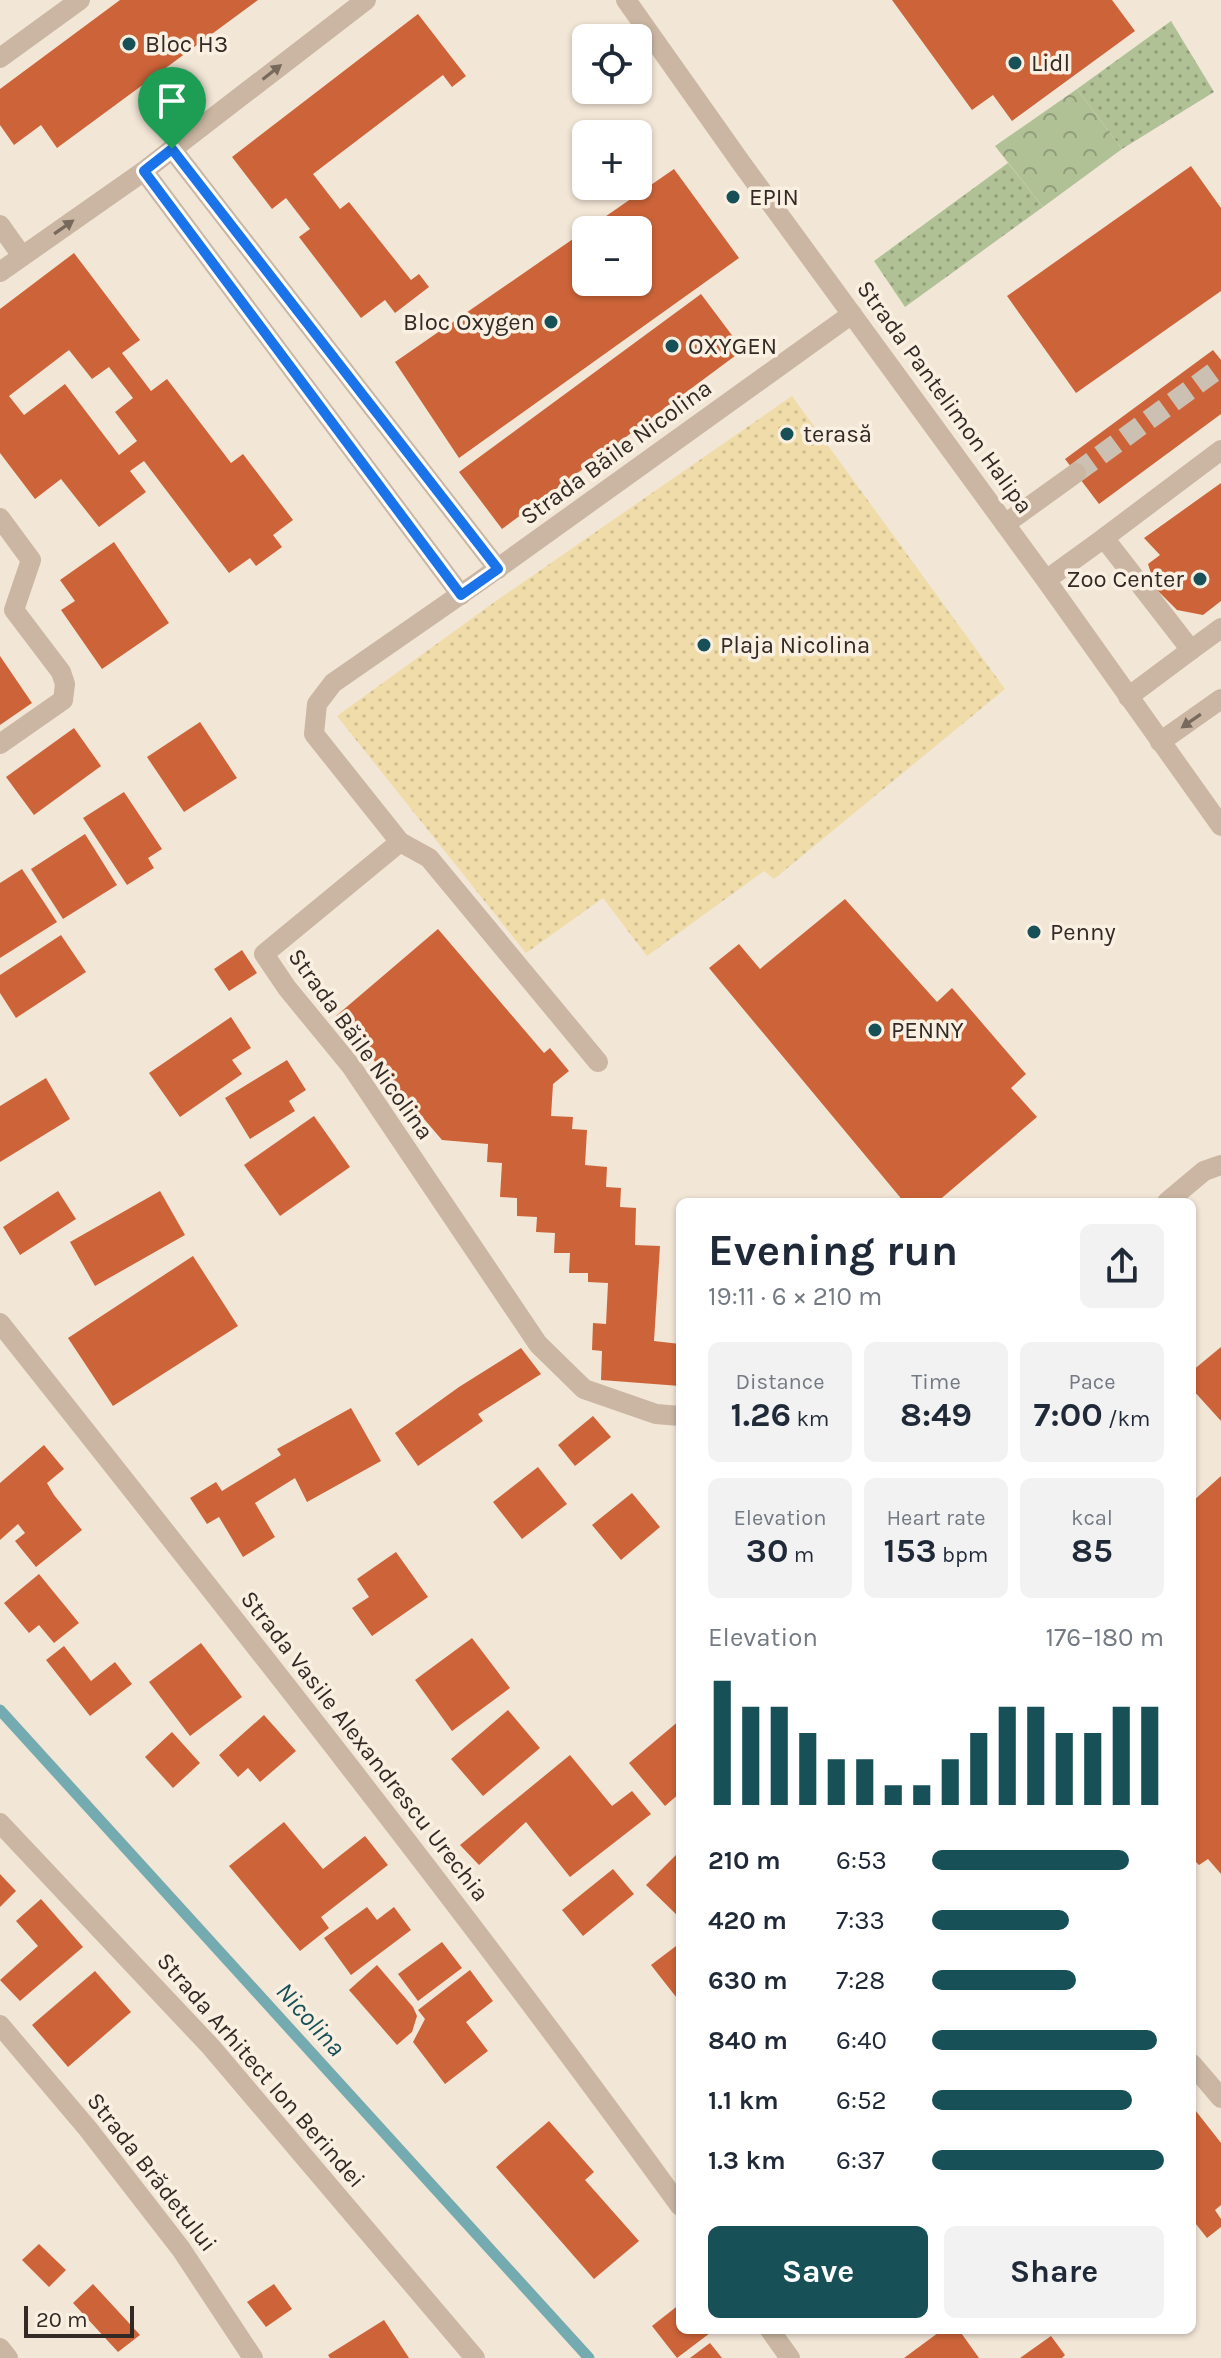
<!DOCTYPE html>
<meta charset="utf-8">
<style>
body{margin:0;font-family:Karla,sans-serif;background:#f2f2f3;color:#1f2937;height:100vh;display:flex;flex-direction:column;font-size:30px;white-space:nowrap}
*{box-sizing:border-box;margin:0}
p{font-size:26px;color:#747a83}
.icon{flex:none;width:44px;height:44px;fill:none;stroke:currentColor;stroke-width:2;stroke-linecap:round;stroke-linejoin:round}
.map{position:relative;flex:1;overflow:hidden}
.panel{position:absolute;left:676px;top:1198px;width:520px;height:1136px;display:flex;flex-direction:column;background:#fff;border-radius:12px;box-shadow:0 2px 6px #0004}
.panel>*{flex:none}
.fabs{position:absolute;left:572px;top:24px;display:grid;gap:16px}
.fabs a{display:grid;place-items:center;width:80px;height:80px;border-radius:12px;background:#fff;box-shadow:0 2px 6px #0004;font-size:40px}
.scale{position:absolute;left:24px;bottom:20px;width:110px;box-sizing:border-box;padding-left:8px;border:4px solid #342a25;border-top:0;font-size:22px;line-height:28px;white-space:nowrap;color:#342a25;-webkit-text-stroke:6px #faf0e2;paint-order:stroke}
.pin{position:absolute;display:grid;place-items:center;width:68px;height:68px;color:#fff;margin:-82px -34px;border-radius:50% 50% 50% 0;rotate:-45deg;box-shadow:0 0 8px #0007}
.pin .icon{rotate:45deg}
.round{display:grid;place-items:center;flex:none;width:84px;height:84px;border-radius:12px;background:#f2f2f3}
.head{display:flex;align-items:center;justify-content:space-between;height:136px;padding:0 32px}
h1{font-size:44px;font-weight:700;line-height:60px}
.figures{display:grid;grid-template-columns:repeat(3,1fr);gap:12px;height:136px;padding:8px 32px}
.figures div{display:grid;align-content:center;border-radius:12px;background:#f2f2f3;text-align:center}
.figures b{font-size:34px;font-weight:700}
.figures small{font-size:22px;font-weight:400}
.figures p{font-size:22px}
.chart{height:224px;padding:16px 32px}
.chart p{display:flex;justify-content:space-between}
.chart svg{width:100%;height:144px;margin-top:8px;stroke:#185058;stroke-width:6}
.button{display:flex;gap:16px;margin-top:auto;padding:16px 32px}
.button a{flex:1;height:92px;border-radius:12px;background:#185058;color:#fff;font-size:32px;font-weight:700;line-height:92px;text-align:center}
.button a+a{background:#f2f2f3;color:#1f2937}
ul{padding:0 32px;list-style:none;font-size:26px}
li{display:grid;grid-template-columns:128px 96px 1fr;align-items:center;height:60px}
li i{height:20px;border-radius:10px;background:#185058}
.map>svg:first-child{display:block}
.grass{fill:url(#grass-dots)}
.forest{fill:url(#forest-crowns)}
.sand{fill:url(#sand-dots)}
.lines{fill:none;stroke-linecap:round;stroke-linejoin:round}
.stream{stroke:#73abb0;stroke-width:11}
.building{fill:#cd6439;fill-rule:evenodd}
.minor-tunnel{stroke:#ccc0b3;stroke-width:20;stroke-dasharray:20 10;stroke-linecap:butt}
.minor{stroke:#cab6a2;stroke-width:20}
.oneway{fill:#78695d}
.route-casing{stroke:#fff;stroke-width:16}
.route{stroke:#1a73e8;stroke-width:10}
.poi-dot{fill:#185058;stroke:#faf0e2;stroke-width:3}
.labels{text-anchor:middle;stroke-width:7;stroke-linejoin:round;paint-order:stroke}
.poi-label{font-size:24px;fill:#342a25;stroke:#faf0e2;text-anchor:start}
.street-label{font-size:24px;fill:#342a25;stroke:#faf0e2}
.water-label{font-size:26px;font-style:italic;fill:#185058;stroke:#faf0e2}
</style>
<div class="map">
<svg width="1221" height="2358" viewBox="0 0 1221 2358">
<defs>
<pattern id="grass-dots" width="8" height="8" patternUnits="userSpaceOnUse" patternTransform="scale(2)"><rect width="8" height="8" fill="#b0c196"/><path d="M2 2h.1M6 6h.1" fill="none" stroke="#909d7a" stroke-width="1.8" stroke-linecap="round"/></pattern>
<pattern id="forest-crowns" width="20" height="18" patternUnits="userSpaceOnUse" patternTransform="scale(2)"><rect width="20" height="18" fill="#b0c196"/><path d="M2 6a3 3 0 1 1 6 0M12 15a3 3 0 1 1 6 0" fill="none" stroke="#909d7a"/></pattern>
<pattern id="sand-dots" width="8" height="8" patternUnits="userSpaceOnUse" patternTransform="scale(2)"><rect width="8" height="8" fill="#f0dca9"/><path d="M2 2h.1M6 6h.1" fill="none" stroke="#cebd91" stroke-width="1.8" stroke-linecap="round"/></pattern>
</defs>
<rect width="100%" height="100%" fill="#f2e6d6"/>
<g class="grass">
<polygon points="1171,21 1214,92 1122,149 1077,89"/>
<polygon points="1008,163 1043,207 905,307 874,261"/>
</g>
<polygon class="forest" points="1077,89 1122,149 1043,207 995,146"/>
<polygon class="sand" points="792,396 1005,689 774,879 764,871 647,956 603,898 526,953 337,716 496,601"/>
<g class="lines">
<polyline class="stream" points="0,1710 589,2358"/>
</g>
<g class="building">
<polygon points="120,0 258,0 57,148 41,125 14,145 0,125 0,89"/>
<polygon points="892,0 1112,0 1135,31 1012,121 993,95 972,110"/>
<polygon points="418,14 466,76 452,87 443,75 313,174 340,209 349,202 411,280 419,274 429,287 395,313 385,300 361,318 299,237 310,229 286,198 272,209 232,157"/>
<polygon points="1191,166 1221,208 1221,291 1076,393 1007,296"/>
<polygon points="674,169 739,258 459,458 395,362 586,230 586,282 638,282 638,230 586,230"/>
<path d="M74,253L140,340L122,353L151,391L167,379L231,463L243,454L293,520L273,535L282,547L256,566L250,558L229,573L144,461L130,471L146,492L99,527L61,479L35,499L0,453V309ZM69,350L92,379L109,367L133,398L115,412L137,441L119,455L65,384L24,415L9,396Z"/>
<polygon points="701,294 743,350 502,529 459,472"/>
<polygon points="1213,350 1221,360 1221,414 1099,504 1065,459"/>
<polygon points="1221,483 1221,601 1203,615 1177,610 1156,589 1148,564 1160,555 1144,538"/>
<polygon points="114,542 169,623 102,669 61,610 75,601 60,580"/>
<polygon points="0,656 32,703 0,725"/>
<polygon points="200,722 237,778 184,812 147,757"/>
<polygon points="74,728 101,766 34,815 6,777"/>
<polygon points="124,792 162,849 148,858 154,868 127,885 83,818"/>
<polygon points="85,834 117,885 63,919 31,869"/>
<polygon points="22,869 57,922 0,958 0,883"/>
<polygon points="845,899 937,1002 952,988 1026,1074 1011,1088 1037,1117 937,1202 904,1202 709,968 739,944 760,969"/>
<polygon points="438,929 544,1053 550,1048 569,1071 553,1084 551,1116 573,1117 572,1129 587,1130 585,1165 607,1167 606,1187 621,1188 620,1207 636,1208 635,1245 660,1246 654,1341 680,1344 680,1386 601,1380 602,1351 592,1350 593,1323 606,1324 608,1283 588,1282 588,1273 569,1273 570,1253 554,1253 555,1233 536,1232 537,1217 517,1216 517,1198 500,1197 502,1163 487,1162 488,1144 442,1140 336,1016"/>
<polygon points="61,935 86,972 16,1018 0,993 0,975"/>
<polygon points="242,950 257,973 229,991 214,969"/>
<polygon points="231,1017 251,1048 232,1060 242,1074 180,1117 149,1073"/>
<polygon points="287,1060 306,1090 289,1101 295,1111 250,1139 225,1098"/>
<polygon points="46,1078 70,1119 0,1162 0,1106"/>
<polygon points="314,1116 350,1167 280,1216 244,1165"/>
<polygon points="58,1191 76,1219 20,1255 3,1227"/>
<polygon points="160,1191 185,1235 95,1286 70,1242"/>
<polygon points="193,1256 238,1326 113,1406 68,1338"/>
<polygon points="1221,1347 1221,1421 1192,1389 1192,1371"/>
<polygon points="521,1348 541,1374 478,1414 483,1421 418,1466 395,1433 459,1387"/>
<polygon points="351,1408 381,1461 307,1502 295,1478 255,1503 275,1537 243,1557 219,1517 207,1524 190,1498 216,1482 222,1491 281,1455 277,1449"/>
<polygon points="593,1416 611,1437 575,1466 558,1445"/>
<polygon points="44,1445 64,1469 47,1483 54,1495 82,1530 36,1567 15,1541 25,1533 18,1524 0,1540 0,1483"/>
<polygon points="538,1467 567,1504 522,1539 493,1502"/>
<polygon points="1221,1476 1221,1874 1208,1859 1199,1865 1192,1858 1192,1502"/>
<polygon points="632,1493 660,1527 621,1560 592,1525"/>
<polygon points="396,1552 428,1597 372,1636 352,1608 369,1597 357,1579"/>
<polygon points="39,1574 79,1623 54,1643 39,1625 29,1633 4,1603"/>
<polygon points="472,1638 510,1688 452,1731 415,1680"/>
<polygon points="201,1643 242,1697 190,1736 149,1682"/>
<polygon points="64,1646 91,1681 115,1662 132,1684 90,1716 46,1660"/>
<polygon points="508,1710 540,1748 483,1796 451,1759"/>
<polygon points="264,1715 296,1751 260,1782 248,1768 238,1777 219,1755"/>
<polygon points="680,1720 680,1793 665,1806 629,1763"/>
<polygon points="172,1732 200,1763 173,1788 145,1757"/>
<polygon points="570,1755 612,1806 632,1791 651,1814 570,1877 526,1822 479,1865 460,1845"/>
<polygon points="284,1822 323,1869 365,1836 388,1865 321,1917 329,1928 300,1951 229,1866"/>
<polygon points="680,1851 680,1918 646,1885"/>
<polygon points="613,1869 634,1894 583,1936 562,1910"/>
<polygon points="0,1874 16,1891 0,1907"/>
<polygon points="41,1899 83,1947 20,2001 0,1980 38,1946 16,1921"/>
<polygon points="367,1907 377,1920 394,1907 411,1930 351,1975 324,1938"/>
<polygon points="442,1942 462,1968 418,2001 398,1974"/>
<polygon points="680,1943 680,2002 651,1965"/>
<polygon points="377,1965 413,2007 417,2016 412,2032 397,2045 349,1990"/>
<polygon points="470,1970 493,2001 466,2022 488,2051 445,2084 413,2042 425,2019 418,2010"/>
<polygon points="95,1971 131,2012 68,2067 32,2025"/>
<polygon points="1192,2106 1221,2143 1221,2205 1215,2210 1221,2219 1221,2227 1207,2238 1192,2219"/>
<polygon points="549,2121 594,2172 585,2180 639,2241 594,2279 496,2167"/>
<polygon points="39,2244 66,2270 49,2287 22,2260"/>
<polygon points="93,2284 140,2335 118,2352 73,2303"/>
<polygon points="274,2284 292,2309 266,2327 247,2302"/>
<polygon points="680,2304 680,2330 714,2330 677,2358 652,2326"/>
<polygon points="384,2320 409,2358 330,2358 328,2355"/>
<polygon points="942,2330 959,2330 979,2358 904,2358"/>
<polygon points="1051,2336 1065,2355 1062,2358 1020,2358"/>
<polygon points="710,2343 722,2358 690,2358"/>
</g>
<g class="lines">
<polyline class="minor-tunnel" points="1076,473 1221,367"/>
<g class="minor">
<polyline points="626,0 742,164 1046,580 1221,826"/>
<polyline points="0,58 80,0"/>
<polyline points="172,149 498,569"/>
<polyline points="144,171 461,595"/>
<polyline points="0,225 22,256"/>
<polyline points="0,272 144,171 366,0"/>
<polyline points="0,518 31,560 14,610 61,672 65,684 63,700 0,744"/>
<polyline points="1005,524 1076,473"/>
<polyline points="1104,538 1221,450"/>
<polyline points="1046,580 1104,538 1191,650 1128,697"/>
<polyline points="1191,650 1221,628"/>
<polyline points="1160,742 1221,699"/>
<polyline points="400,842 429,858 598,1062"/>
<polyline points="1167,1202 1204,1171 1221,1165"/>
<path d="M0,1323C231,1614 462,1905 680,2206"/>
<polyline points="680,1416 656,1414 584,1389 538,1344 351,1066 287,988 264,954 400,842 314,734 317,704 333,683 480,581 852,314"/>
<polyline points="0,1823 211,2047 475,2358"/>
<polyline points="0,2025 88,2129 181,2249 253,2358"/>
<polyline points="1192,2064 1221,2098"/>
<polyline points="770,2330 790,2358"/>
<polyline points="0,2348 8,2358"/>
</g>
</g>
<defs><path id="oneway-solid" d="M-6-.8H1V-3.2L6.5 0L1 3.2V.8H-6Z" transform="scale(2)"/></defs>
<g class="oneway">
<use href="#oneway-solid" transform="translate(272 72) rotate(-38)"/>
<use href="#oneway-solid" transform="translate(64 227) rotate(-35)"/>
<use href="#oneway-solid" transform="translate(1191 721) rotate(145)"/>
</g>
<g class="lines">
<defs>
<polygon id="route" points="172,149 498,569 461,595 144,171"/>
</defs>
<use href="#route" class="route-casing"/>
<use href="#route" class="route"/>
</g>
<g class="poi-dot">
<circle cx="129" cy="44" r="8"/>
<circle cx="1015" cy="63" r="8"/>
<circle cx="733" cy="197" r="8"/>
<circle cx="551" cy="322" r="8"/>
<circle cx="672" cy="346" r="8"/>
<circle cx="787" cy="434" r="8"/>
<circle cx="1200" cy="579" r="8"/>
<circle cx="704" cy="645" r="8"/>
<circle cx="1034" cy="932" r="8"/>
<circle cx="875" cy="1030" r="8"/>
</g>
<g class="labels">
<g class="poi-label">
<text x="145" y="52">Bloc H3</text>
<text x="1031" y="71">Lidl</text>
<text x="749" y="205">EPIN</text>
<text x="535" y="330" text-anchor="end">Bloc Oxygen</text>
<text x="688" y="354">OXYGEN</text>
<text x="803" y="442">terasă</text>
<text x="1184" y="587" text-anchor="end">Zoo Center</text>
<text x="720" y="653">Plaja Nicolina</text>
<text x="1050" y="940">Penny</text>
<text x="891" y="1038">PENNY</text>
</g>
<g class="street-label">
<text transform="translate(945 397) rotate(54)" y="8">Strada Pantelimon Halipa</text>
<text transform="translate(616 452) rotate(-36)" y="8">Strada Băile Nicolina</text>
<text transform="translate(361 1044) rotate(54)" y="8">Strada Băile Nicolina</text>
<text transform="translate(365 1746) rotate(52)" y="8">Strada Vasile Alexandrescu Urechia</text>
<text transform="translate(261 2070) rotate(49)" y="8">Strada Arhitect Ion Berindei</text>
<text transform="translate(152 2172) rotate(52)" y="8">Strada Brădetului</text>
</g>
<g class="water-label">
<text transform="translate(311 2019) rotate(48)" y="9">Nicolina</text>
</g>
</g>
</svg>
<div class="fabs">
<a><svg class="icon" aria-label="locate" viewBox="0 0 24 24"><circle cx="12" cy="12" r="6"/><path d="M12 2v4M12 18v4M2 12h4M18 12h4"/></svg></a>
<a>+</a>
<a>−</a>
</div>
<div class="scale">20 m</div>
<div class="pin" style="left:172px;top:149px;background:#1e9e55"><svg class="icon" aria-label="arrive" viewBox="0 0 24 24"><path d="M6 21V4h12l-3 4 3 4H6"/></svg></div>
<section class="panel">
<div class="head"><div><h1>Evening run</h1><p>19:11 · 6 × 210 m</p></div><a class="round"><svg class="icon" aria-label="share" viewBox="0 0 24 24"><path d="M12 15V3M7 8l5-5 5 5M5 13v7h14v-7"/></svg></a></div>
<div class="figures">
<div><p>Distance</p><b>1.26<small> km</small></b></div>
<div><p>Time</p><b>8:49</b></div>
<div><p>Pace</p><b>7:00<small> /km</small></b></div>
</div>
<div class="figures">
<div><p>Elevation</p><b>30<small> m</small></b></div>
<div><p>Heart rate</p><b>153<small> bpm</small></b></div>
<div><p>kcal</p><b>85</b></div>
</div>
<div class="chart"><p><span>Elevation</span>176–180 m</p>
<svg viewBox="0 0 160 44" preserveAspectRatio="none"><path d="M5 44V6M15 44V14M25 44V14M35 44V22M45 44V30M55 44V30M65 44V38M75 44V38M85 44V30M95 44V22M105 44V14M115 44V14M125 44V22M135 44V22M145 44V14M155 44V14"/></svg>
</div>
<ul>
<li><b>210 m</b>6:53<i style="width:85%"></i></li>
<li><b>420 m</b>7:33<i style="width:59%"></i></li>
<li><b>630 m</b>7:28<i style="width:62%"></i></li>
<li><b>840 m</b>6:40<i style="width:97%"></i></li>
<li><b>1.1 km</b>6:52<i style="width:86%"></i></li>
<li><b>1.3 km</b>6:37<i style="width:100%"></i></li>
</ul>
<div class="button"><a>Save</a><a>Share</a></div>
</section>
</div>
